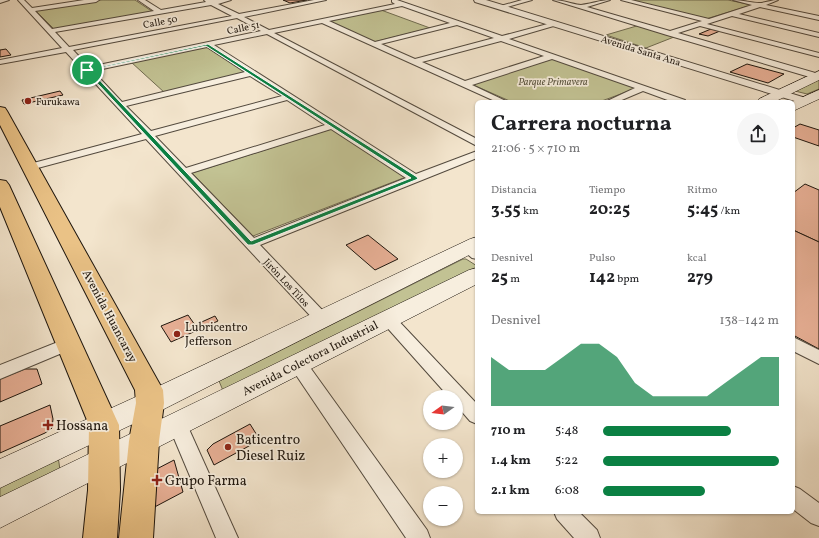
<!DOCTYPE html>
<html lang="es">
<meta charset="utf-8">
<style>
body{margin:0;font-family:Vollkorn,serif;background:#f6f6f6;color:#202124;height:100vh;display:flex;flex-direction:column;font-size:15px;white-space:nowrap}
*{box-sizing:border-box;margin:0}
p{font-size:13px;color:#757577}
.icon{flex:none;width:22px;height:22px;fill:none;stroke:currentColor;stroke-width:2;stroke-linecap:round;stroke-linejoin:round}
.map{position:relative;flex:1;overflow:hidden}
.panel{position:absolute;left:475px;top:100px;width:320px;height:414px;display:flex;flex-direction:column;background:#fff;border-radius:6px;box-shadow:0 1px 3px #0004}
.panel>*{flex:none}
.needle{width:26px;rotate:256deg}
.tools{position:absolute;left:423px;top:390px;display:grid;gap:8px}
.tools a{display:grid;place-items:center;width:40px;height:40px;border-radius:50%;background:#fff;box-shadow:0 1px 3px #0004;font-size:20px}
.pin{position:absolute;display:grid;place-items:center;width:34px;height:34px;color:#fff;margin:-17px;border:2px solid #fff;border-radius:50%;box-shadow:0 1px 4px #0007}
.round{display:grid;place-items:center;flex:none;width:42px;height:42px;border-radius:21px;background:#f6f6f6}
.head{display:flex;align-items:center;justify-content:space-between;height:68px;padding:0 16px}
h1{font-size:22px;font-weight:700;line-height:30px}
.metrics{display:grid;grid-template-columns:repeat(3,1fr);gap:6px;height:68px;padding:4px 16px}
.metrics div{display:grid;align-content:center}
.metrics b{font-size:17px;font-weight:700}
.metrics small{font-size:11px;font-weight:400}
.metrics p{font-size:11px}
.chart{height:112px;padding:8px 16px}
.chart p{display:flex;justify-content:space-between}
.chart svg{width:100%;height:72px;margin-top:4px;fill:#0b8043;opacity:.7}
ul{padding:0 16px;list-style:none;font-size:13px}
li{display:grid;grid-template-columns:64px 48px 1fr;align-items:center;height:30px}
li i{height:10px;border-radius:5px;background:#0b8043}
.map>svg:first-child{display:block}
.green{fill:#c2c293;stroke:#706c50}
.building{fill:#e8b096;stroke:#1e160e}
.lines{fill:none;stroke-linecap:round;stroke-linejoin:round}
.minor-casing{stroke:#534a3e;stroke-width:2}
.tertiary-casing{stroke:#534a3e;stroke-width:2}
.secondary-casing{stroke:#1e160e;stroke-width:1}
.primary-casing{stroke:#1e160e;stroke-width:2}
.minor{fill:#f7eede;fill-rule:evenodd}
.tertiary{fill:#f7eede;fill-rule:evenodd}
.secondary{fill:#f7eede;fill-rule:evenodd}
.primary{fill:#eac286;fill-rule:evenodd}
.route{fill:#0b8043;stroke:#fff;fill-rule:evenodd}
.poi-dot{fill:#8f2418;stroke:#f7eede;stroke-width:1.5}
.labels{text-anchor:middle;stroke-width:3.5;stroke-linejoin:round;paint-order:stroke}
.far-street-label{font-size:10px;fill:#1e160e;stroke:#f7eede}
.far-park-label{font-size:10px;font-style:italic;fill:#57523d;stroke:#f7eede}
.far-poi-label{font-size:10px;fill:#1e160e;stroke:#f7eede;text-anchor:start}
.street-label{font-size:12px;fill:#1e160e;stroke:#f7eede}
.poi-label{font-size:12px;fill:#1e160e;stroke:#f7eede;text-anchor:start}
.near-poi-label{font-size:14px;fill:#1e160e;stroke:#f7eede;text-anchor:start}
</style>
<div class="map">
<svg width="819" height="538" viewBox="0 0 819 538">
<rect width="100%" height="100%" fill="#f3e5cd"/>
<filter id="stains"><feTurbulence type="fractalNoise" baseFrequency=".005" numOctaves="4"/><feColorMatrix values="0 0 0 0 .2 0 0 0 0 .09 0 0 0 0 .02 0 0 0 .5 -.17"/></filter>
<radialGradient id="worn" r=".72"><stop offset=".6" stop-color="#630" stop-opacity="0"/><stop offset="1" stop-color="#630" stop-opacity=".3"/></radialGradient>
<g class="green">
<polygon points="102,0 135,0 153,12 54,29 35,10"/>
<polygon points="628,0 728,0 752,5 706,19"/>
<polygon points="381,10 430,28 374,42 327,21"/>
<polygon points="640,25 674,37 646,48 606,35"/>
<polygon points="205,46 247,73 165,93 131,62"/>
<polygon points="554,58 637,88 599,102 512,102 471,84"/>
<polygon points="819,78 819,89 807,94 795,91"/>
<polygon points="331,129 406,177 253,236 192,173"/>
<polygon points="463,259 466,259 477,266 477,269 224,393 219,381"/>
<polygon points="58,456 60,470 0,499 0,483"/>
</g>
<g class="building">
<polygon points="283,0 307,0 290,3"/>
<polygon points="711,29 720,31 708,36 699,34"/>
<polygon points="6,49 11,55 0,57 0,50"/>
<polygon points="747,64 784,74 768,83 730,72"/>
<polygon points="60,91 63,95 24,104 22,100"/>
<polygon points="800,124 819,130 819,146 793,137 793,128"/>
<polygon points="805,184 819,190 819,242 793,230 793,193"/>
<polygon points="793,230 819,242 819,349 793,335"/>
<polygon points="368,235 398,259 375,270 346,245"/>
<polygon points="188,315 195,325 215,316 218,321 171,342 161,326"/>
<polygon points="25,369 37,369 42,384 0,402 0,379"/>
<polygon points="50,405 53,419 52,428 45,433 0,453 0,426"/>
<polygon points="250,424 260,440 214,465 207,450 213,444"/>
<polygon points="174,460 183,492 147,511 149,473"/>
</g>
<g class="lines">
<defs>
<g id="minor">
<polygon points="0,0 9,0 0,3"/>
<path d="M18,0H24L32,8L84,0H99L96,2L35,11L52,29L154,11L138,0H145L161,10L206,2L204,0H231L218,4L239,14L314,0H326L244,17L269,30L395,4L392,2V0H397L502,36L555,22L558,24L557,25L509,39L685,100L686,102H673L643,91L617,102H605L635,88L552,59L472,85L508,102H497L322,23L274,33L477,139V146L267,34L214,45L416,174L477,151V158L260,245L327,315L330,319L327,323L322,324L317,323L146,139L34,169H26L25,167L26,165L142,134L66,52L0,64V60L62,48ZM211,5L232,16L69,47L55,32ZM402,6L450,23L375,42L329,21ZM237,18L261,31L89,67L73,50ZM457,25L494,38L415,59L381,44ZM501,41L544,56L465,81L422,62ZM207,47L245,72L122,102L93,71ZM250,76L282,96L151,131L126,106ZM287,100L325,125L186,168L155,136ZM331,129L406,178L254,238L191,173Z"/>
<polygon points="522,0 532,0 500,9 497,7"/>
<path d="M553,0C563,0 575,5 581,5C591,4 600,0 610,0L587,7L670,31L702,21L621,0H631L709,19L752,5L733,0C742,0 752,3 759,3C765,3 771,0 778,0L766,5L819,16V20L760,7L739,14L819,33V37L732,16L707,24L819,53V57L700,26L678,33L819,74V78H813L667,35Z"/>
<polygon points="467,244 477,249 477,259 472,258 460,248 462,245"/>
<polygon points="388,314 393,315 477,404 477,424 470,421 456,405 456,397 449,397 383,323 380,319 383,315"/>
<polygon points="793,337 819,350 819,364 793,351"/>
<polygon points="68,338 74,340 76,344 74,348 0,379 0,365"/>
<polygon points="298,358 304,359 427,530 430,538 406,538 292,369 290,364 292,359"/>
<polygon points="177,416 184,418 238,538 216,538 168,424 170,418"/>
<polygon points="793,486 800,489 819,503 819,526 811,523 793,509"/>
<polygon points="554,512 579,512 597,530 600,538 574,538 557,519"/>
</g>
<polygon id="tertiary" points="474,0 486,0 809,99 811,101 809,103 801,103 475,2"/>
<g id="secondary">
<polygon points="819,71 819,80 774,102 757,102 759,99"/>
<polygon points="819,90 819,99 793,111 792,102"/>
<polygon points="477,237 477,251 160,411 0,488 0,459 140,395 470,239"/>
<polygon points="477,268 477,284 0,528 0,497 469,270"/>
</g>
<g id="primary">
<polygon points="0,107 5,108 7,111 163,390 164,403 159,441 153,538 119,538 129,441 136,403 135,390 0,125"/>
<polygon points="0,180 6,181 9,185 119,425 120,490 117,538 83,538 88,490 89,425 0,207"/>
</g>
</defs>
<use href="#minor" class="minor-casing"/>
<use href="#tertiary" class="tertiary-casing"/>
<use href="#secondary" class="secondary-casing"/>
<use href="#primary" class="primary-casing"/>
<use href="#minor" class="minor"/>
<use href="#tertiary" class="tertiary"/>
<use href="#secondary" class="secondary"/>
<use href="#primary" class="primary"/>
</g>
<path class="route" d="M208,44L417,177L418,179L253,245H248L85,70ZM206,46L411,178L251,241L90,70Z"/>
<g class="poi-dot">
<circle cx="28" cy="101" r="4"/>
<circle cx="177" cy="334" r="4"/>
<path d="M46 419h4v4h4v4h-4v4h-4v-4h-4v-4h4z"/>
<circle cx="228" cy="447" r="4"/>
<path d="M155 474h4v4h4v4h-4v4h-4v-4h-4v-4h4z"/>
</g>
<g class="labels">
<g class="far-street-label">
<text transform="translate(160 21) rotate(-11)" y="4">Calle 50</text>
<text transform="translate(243 27) rotate(-12)" y="4">Calle 51</text>
<text transform="translate(641 50) rotate(17)" y="4">Avenida Santa Ana</text>
<text transform="translate(287 282) rotate(47)" y="4">Jirón Los Tilos</text>
</g>
<g class="far-park-label">
<text x="553" y="85">Parque Primavera</text>
</g>
<g class="far-poi-label">
<text x="36" y="105">Furukawa</text>
</g>
<g class="street-label">
<text transform="translate(110 316) rotate(62)" y="4">Avenida Huancaray</text>
<text transform="translate(310 358) rotate(-27)" y="4">Avenida Colectora Industrial</text>
</g>
<g class="poi-label">
<text x="185" y="331">Lubricentro<tspan x="185" dy="14">Jefferson</tspan></text>
</g>
<g class="near-poi-label">
<text x="56" y="430">Hossana</text>
<text x="236" y="444">Baticentro<tspan x="236" dy="16">Diesel Ruiz</tspan></text>
<text x="165" y="485">Grupo Farma</text>
</g>
</g>
<rect width="100%" height="100%" filter="url(#stains)"/>
<rect width="100%" height="100%" fill="url(#worn)"/>
</svg>
<div class="tools">
<a><svg class="needle" viewBox="-14 -14 28 28"><path d="M0-13l5 13h-10z" fill="#e53935"/><path d="M0 13l5-13h-10z" fill="#757577"/></svg></a>
<a>+</a>
<a>−</a>
</div>
<div class="pin" style="left:87px;top:70px;background:#1e9e55"><svg class="icon" aria-label="arrive" viewBox="0 0 24 24"><path d="M6 21V4h12l-3 4 3 4H6"/></svg></div>
<section class="panel">
<div class="head"><div><h1>Carrera nocturna</h1><p>21:06 · 5 × 710 m</p></div><a class="round"><svg class="icon" aria-label="share" viewBox="0 0 24 24"><path d="M12 15V3M7 8l5-5 5 5M5 13v7h14v-7"/></svg></a></div>
<div class="metrics">
<div><p>Distancia</p><b>3.55<small> km</small></b></div>
<div><p>Tiempo</p><b>20:25</b></div>
<div><p>Ritmo</p><b>5:45<small> /km</small></b></div>
</div>
<div class="metrics">
<div><p>Desnivel</p><b>25<small> m</small></b></div>
<div><p>Pulso</p><b>142<small> bpm</small></b></div>
<div><p>kcal</p><b>279</b></div>
</div>
<div class="chart"><p><span>Desnivel</span>138–142 m</p>
<svg viewBox="0 0 160 44" preserveAspectRatio="none"><path d="M0 44V14L10 22L20 22L30 22L40 14L50 6L60 6L70 14L80 30L90 38L100 38L110 38L120 38L130 30L140 22L150 14L160 14V44z"/></svg>
</div>
<ul>
<li><b>710 m</b>5:48<i style="width:73%"></i></li>
<li><b>1.4 km</b>5:22<i style="width:100%"></i></li>
<li><b>2.1 km</b>6:08<i style="width:58%"></i></li>
</ul>
</section>
</div>
